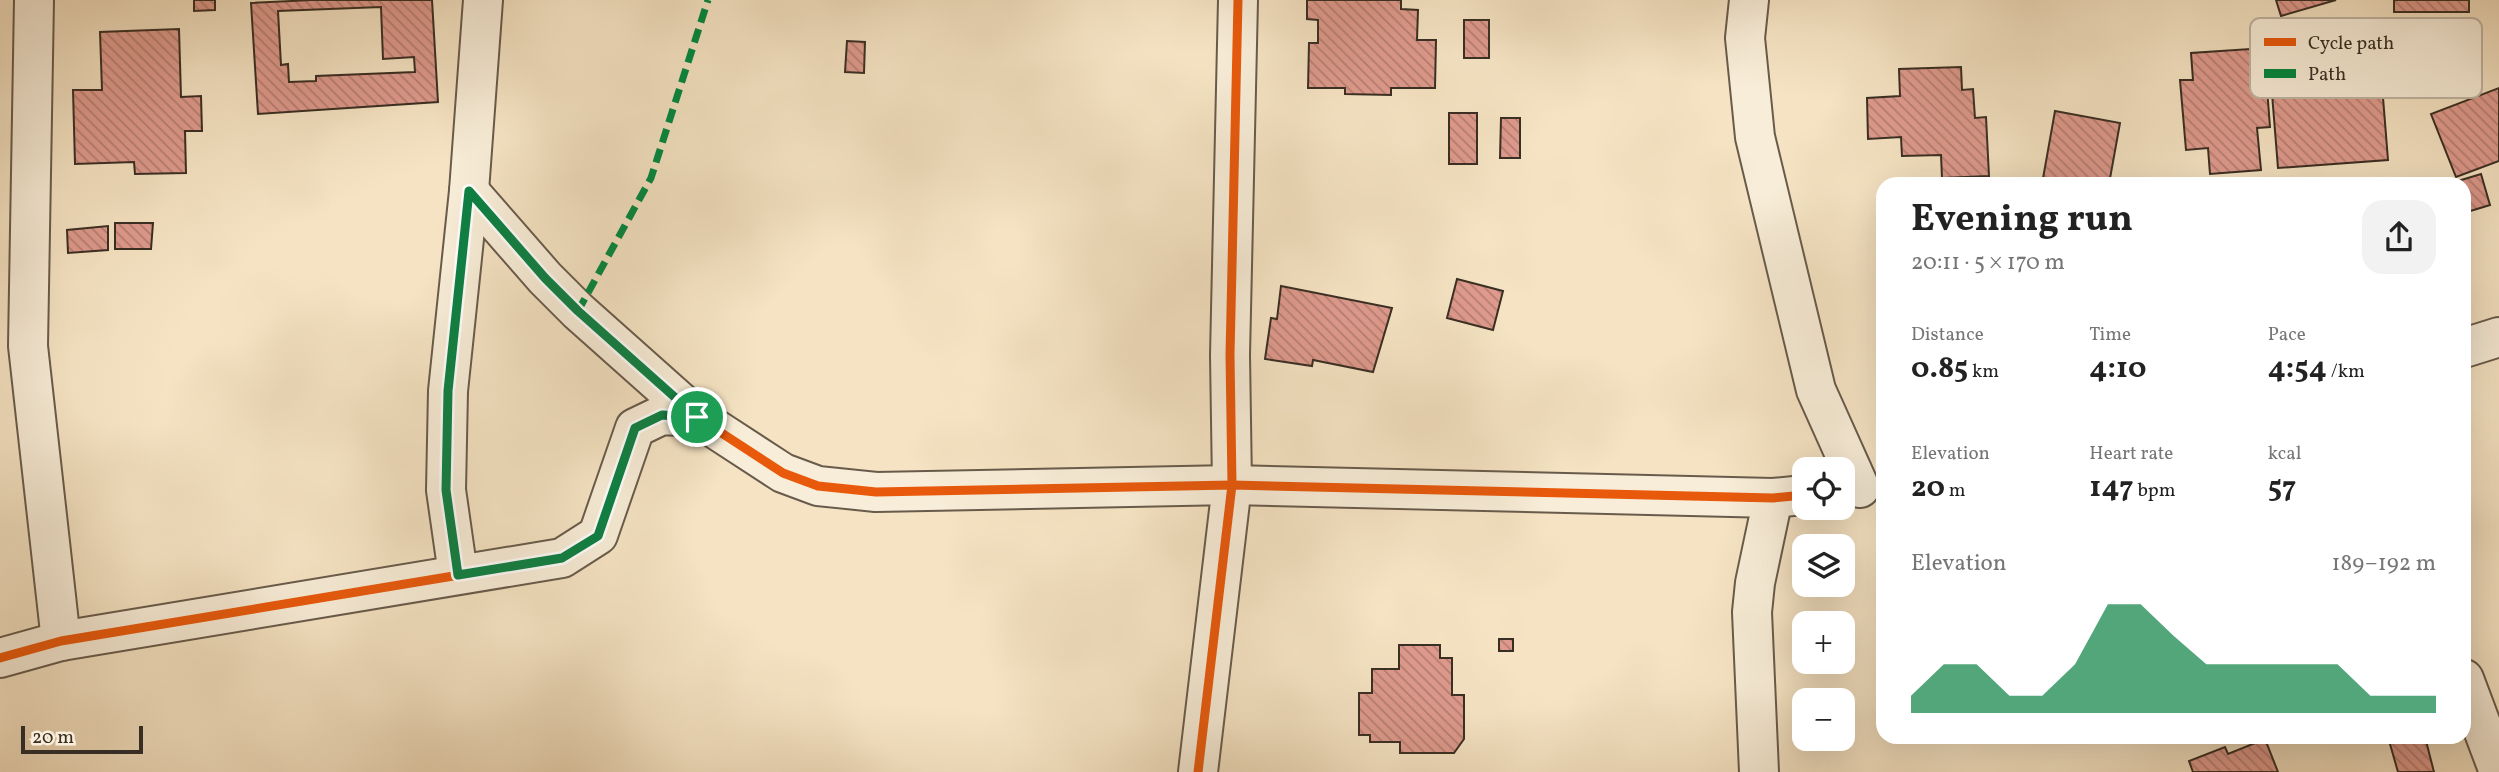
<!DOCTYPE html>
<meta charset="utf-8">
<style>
body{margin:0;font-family:Vollkorn,serif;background:#f2f2f2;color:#222;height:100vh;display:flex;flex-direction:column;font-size:26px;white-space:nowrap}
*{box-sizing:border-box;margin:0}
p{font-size:23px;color:#767676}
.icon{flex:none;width:38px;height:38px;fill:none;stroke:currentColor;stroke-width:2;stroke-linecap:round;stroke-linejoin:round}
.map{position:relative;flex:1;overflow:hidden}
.drawer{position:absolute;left:1876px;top:177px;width:595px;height:567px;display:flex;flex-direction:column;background:#fff;border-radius:21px;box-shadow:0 7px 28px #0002}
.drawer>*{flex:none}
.tools{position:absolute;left:1792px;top:457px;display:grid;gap:14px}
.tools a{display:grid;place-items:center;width:63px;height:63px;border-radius:14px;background:#fff;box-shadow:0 7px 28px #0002;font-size:35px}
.scale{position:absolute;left:21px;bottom:18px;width:122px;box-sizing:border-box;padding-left:7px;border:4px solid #392e23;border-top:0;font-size:19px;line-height:24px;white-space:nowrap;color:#392e23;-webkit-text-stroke:5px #f8edd8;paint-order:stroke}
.pin{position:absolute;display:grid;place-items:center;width:60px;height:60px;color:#fff;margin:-30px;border:4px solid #fff;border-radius:50%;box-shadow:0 2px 7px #0007}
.round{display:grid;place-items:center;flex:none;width:74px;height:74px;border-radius:21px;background:#f2f2f2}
.summary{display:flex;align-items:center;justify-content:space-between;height:119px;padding:0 35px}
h1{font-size:38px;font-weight:700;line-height:52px}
.metrics{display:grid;grid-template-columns:repeat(3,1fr);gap:10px;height:119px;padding:7px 35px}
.metrics div{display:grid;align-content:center}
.metrics b{font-size:30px;font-weight:700}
.metrics small{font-size:19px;font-weight:400}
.metrics p{font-size:19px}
.chart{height:196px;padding:14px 35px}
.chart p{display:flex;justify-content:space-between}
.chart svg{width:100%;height:126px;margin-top:7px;fill:#0b8043;opacity:.7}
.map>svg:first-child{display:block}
.building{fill:url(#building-back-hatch);stroke:#392e23;stroke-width:2;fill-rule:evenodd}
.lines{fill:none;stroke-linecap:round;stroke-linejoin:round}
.minor-casing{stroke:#685b4b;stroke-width:42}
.minor{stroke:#f8edd8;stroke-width:38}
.quiet{stroke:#00873e;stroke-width:7;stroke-dasharray:14 7;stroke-linecap:butt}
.cycleway-casing{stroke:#f8edd8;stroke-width:13}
.cycleway{stroke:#e8590c;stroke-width:9}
.route-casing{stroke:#fff;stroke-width:14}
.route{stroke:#0b8043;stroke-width:9}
.key{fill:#f8edd8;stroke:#bfb4a2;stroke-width:2}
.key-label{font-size:19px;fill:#392e23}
</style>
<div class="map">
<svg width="2499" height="772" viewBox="0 0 2499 772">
<defs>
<pattern id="building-back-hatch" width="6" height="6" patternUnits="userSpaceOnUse" patternTransform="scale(1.75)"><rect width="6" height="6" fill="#df9a8d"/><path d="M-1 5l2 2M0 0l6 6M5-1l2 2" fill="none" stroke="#b67e73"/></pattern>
</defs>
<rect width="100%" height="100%" fill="#f5e3c3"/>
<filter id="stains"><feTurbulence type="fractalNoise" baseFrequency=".00286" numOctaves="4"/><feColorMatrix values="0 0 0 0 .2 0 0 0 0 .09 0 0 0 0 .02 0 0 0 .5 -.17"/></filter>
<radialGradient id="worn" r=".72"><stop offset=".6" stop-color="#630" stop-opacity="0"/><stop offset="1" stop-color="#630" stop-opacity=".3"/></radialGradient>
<g class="building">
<polygon points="194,0 215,0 215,10 194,11"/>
<path d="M312,0H432L438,102L258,114L251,3ZM381,7L383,59L414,57L415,72L316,76V81L289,82L288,64L281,65L278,11Z"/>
<polygon points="1307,0 1401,0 1401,9 1418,10 1417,40 1436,40 1435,88 1391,88 1391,95 1345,94 1345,88 1308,88 1309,43 1318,43 1318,20 1307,19"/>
<polygon points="2276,0 2336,0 2281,16"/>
<rect x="2394" y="0" width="75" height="12"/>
<rect x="1464" y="20" width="25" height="38"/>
<polygon points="179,29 181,97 201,96 202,131 185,131 186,173 135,174 134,162 75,164 73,90 102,90 100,32"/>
<polygon points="847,41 865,42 864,73 845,72"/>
<polygon points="2250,49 2253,89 2267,88 2270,127 2257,128 2261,170 2210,174 2208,148 2186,150 2180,80 2193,80 2191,53"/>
<polygon points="2380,60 2388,160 2278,168 2270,69"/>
<polygon points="1961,67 1962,90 1973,89 1975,118 1986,117 1989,176 1942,178 1941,155 1902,156 1901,137 1868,139 1867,98 1900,96 1899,69"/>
<polygon points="2499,88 2499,161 2456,177 2431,114"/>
<polygon points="2055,111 2120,123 2109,184 2042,184"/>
<rect x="1449" y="113" width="28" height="51"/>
<polygon points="1501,118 1520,118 1520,158 1500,158"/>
<polygon points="2481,174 2490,205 2464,213 2464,184 2448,184"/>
<polygon points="115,223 153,223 151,249 115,249"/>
<polygon points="108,226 108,250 68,253 67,230"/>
<polygon points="1457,279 1503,291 1493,330 1447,318"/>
<polygon points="1281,286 1392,308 1373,372 1313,360 1312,366 1265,359 1271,318 1277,319"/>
<rect x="1499" y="639" width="14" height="12"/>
<polygon points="1399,645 1440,645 1440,658 1452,658 1452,695 1464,695 1464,739 1454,753 1400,753 1400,742 1370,742 1370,735 1359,735 1359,693 1372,693 1372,669 1399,669"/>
<polygon points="2388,737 2425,737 2434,772 2398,772"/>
<polygon points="2265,739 2278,772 2193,772 2189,761 2225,747 2228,754"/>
</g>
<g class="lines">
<defs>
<g id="minor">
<polyline points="34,0 28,346 61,641"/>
<polyline points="1749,0 1745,38 1755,137 1816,390 1860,488"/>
<polyline points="469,191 545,278 578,311 697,417"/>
<polyline points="2464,348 2499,337"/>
<polyline points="458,574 446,490 448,391 469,191 483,0"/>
<polyline points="0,658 61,641 562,558 598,535 635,428 662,415 697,417 783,473 818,486 876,492 1232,485 1773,498 1804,495"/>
<polyline points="2464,679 2499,772"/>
<polyline points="1198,772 1232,485 1230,355 1238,0"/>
<polyline points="1759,772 1752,612 1755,583 1773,498"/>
</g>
</defs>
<use href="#minor" class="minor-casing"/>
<use href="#minor" class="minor"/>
<polyline class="quiet" points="578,311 651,178 708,0"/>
<defs>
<g id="cycleway">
<polyline points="0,658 61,641 562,558 598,535 635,428 662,415 697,417 783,473 818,486 876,492 1232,485 1773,498 1804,495"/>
<polyline points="1198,772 1232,485 1230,355 1238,0"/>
</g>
</defs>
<use href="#cycleway" class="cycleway-casing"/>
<use href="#cycleway" class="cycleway"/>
</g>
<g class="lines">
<defs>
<polygon id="route" points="469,191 545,278 578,311 697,417 662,415 635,428 598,536 562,558 458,575 446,490 448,391"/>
</defs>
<use href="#route" class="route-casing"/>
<use href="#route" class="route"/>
</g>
<rect x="2250" y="18" width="232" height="80" rx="10" class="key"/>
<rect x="2264" y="38" width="32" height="8" fill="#e8590c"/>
<rect x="2264" y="69" width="32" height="9" fill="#00873e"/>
<g class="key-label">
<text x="2308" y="49">Cycle path</text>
<text x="2308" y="80">Path</text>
</g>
<rect width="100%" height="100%" filter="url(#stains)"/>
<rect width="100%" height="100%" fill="url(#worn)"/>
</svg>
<div class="tools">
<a><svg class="icon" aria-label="locate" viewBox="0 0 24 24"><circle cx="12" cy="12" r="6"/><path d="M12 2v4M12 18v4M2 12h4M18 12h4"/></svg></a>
<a><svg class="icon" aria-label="layers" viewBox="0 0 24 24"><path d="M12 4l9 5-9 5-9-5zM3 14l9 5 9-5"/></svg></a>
<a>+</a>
<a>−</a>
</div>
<div class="scale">20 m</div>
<div class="pin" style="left:697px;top:417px;background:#1e9e55"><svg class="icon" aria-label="arrive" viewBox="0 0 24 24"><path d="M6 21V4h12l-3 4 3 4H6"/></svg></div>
<section class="drawer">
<div class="summary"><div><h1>Evening run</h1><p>20:11 · 5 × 170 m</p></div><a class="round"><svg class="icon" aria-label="share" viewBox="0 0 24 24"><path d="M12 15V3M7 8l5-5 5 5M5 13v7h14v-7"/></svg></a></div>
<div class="metrics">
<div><p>Distance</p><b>0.85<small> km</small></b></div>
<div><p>Time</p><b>4:10</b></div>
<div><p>Pace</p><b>4:54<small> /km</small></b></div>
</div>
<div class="metrics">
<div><p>Elevation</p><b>20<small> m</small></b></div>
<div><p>Heart rate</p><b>147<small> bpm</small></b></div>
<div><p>kcal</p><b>57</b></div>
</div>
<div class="chart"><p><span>Elevation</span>189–192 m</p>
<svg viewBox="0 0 160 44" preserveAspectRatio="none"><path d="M0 44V38L10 27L20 27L30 38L40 38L50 27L60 6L70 6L80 17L90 27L100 27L110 27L120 27L130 27L140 38L150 38L160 38V44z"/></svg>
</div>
</section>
</div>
